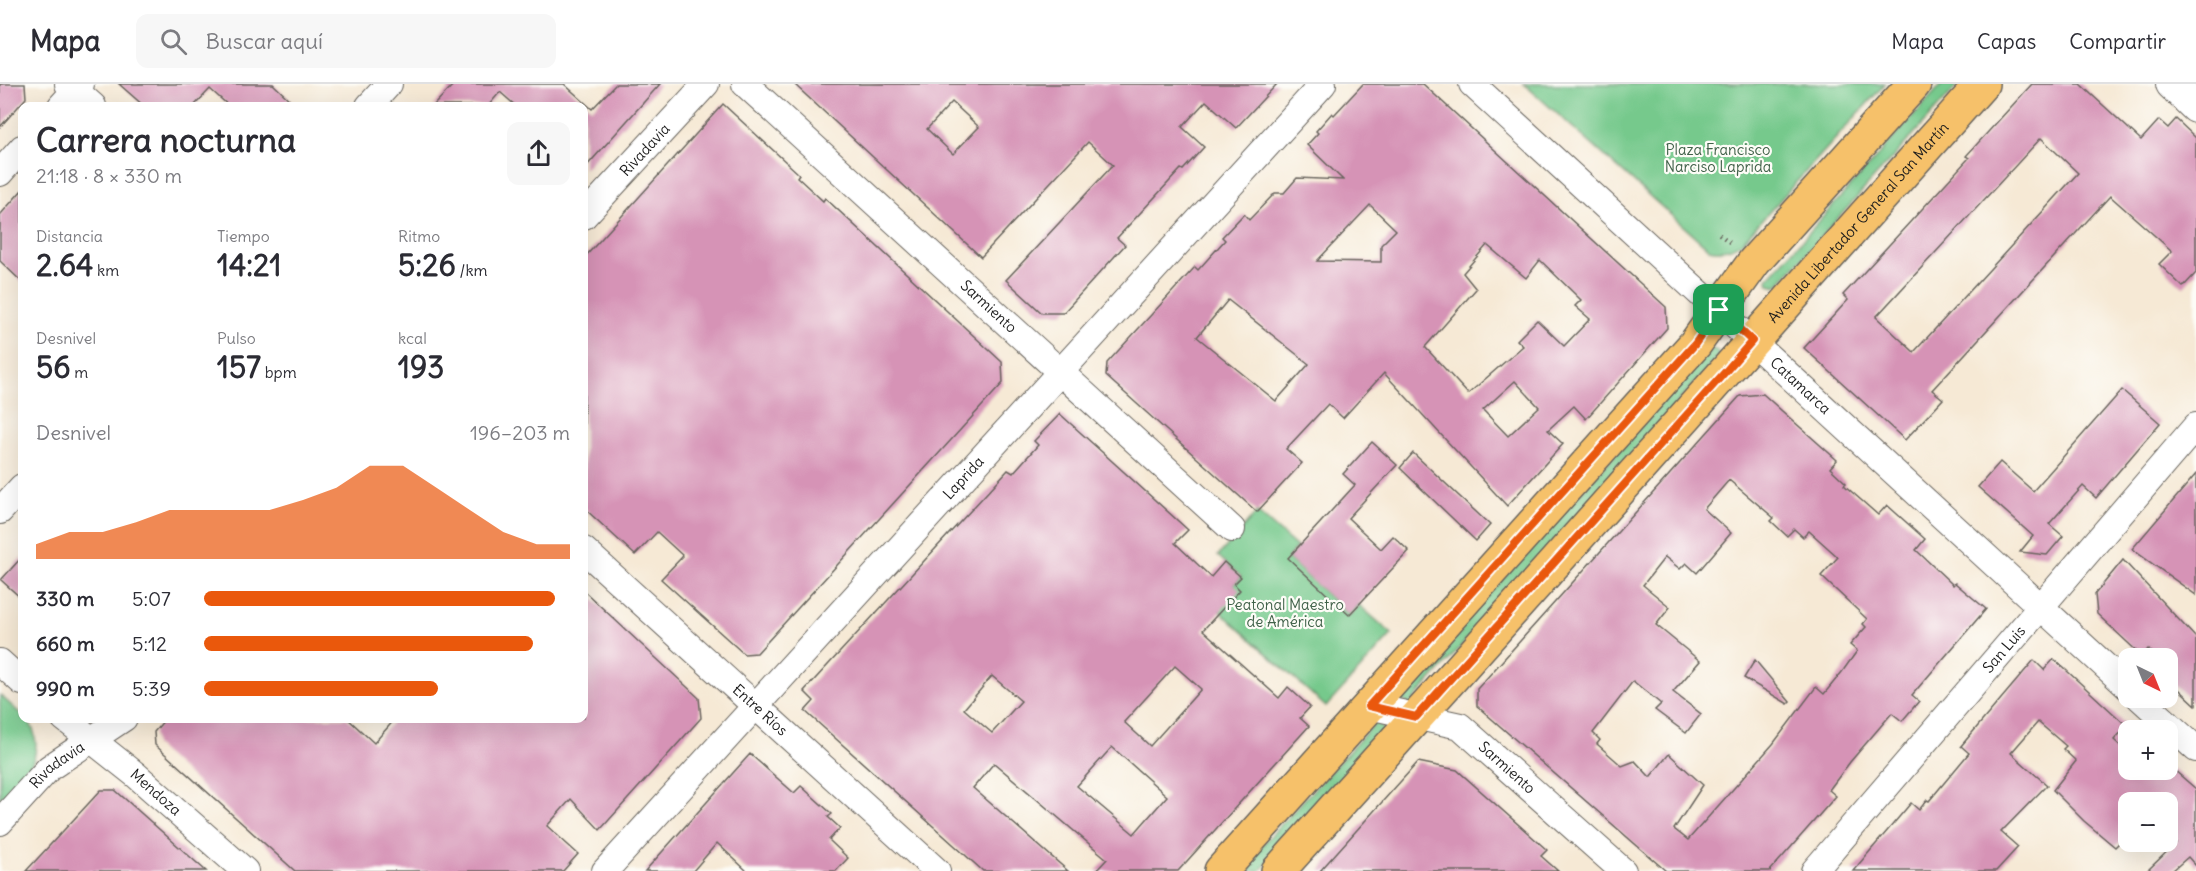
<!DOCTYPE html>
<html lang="es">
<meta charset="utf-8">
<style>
body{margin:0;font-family:Delius,sans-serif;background:#f7f7f7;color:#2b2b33;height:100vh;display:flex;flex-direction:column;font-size:22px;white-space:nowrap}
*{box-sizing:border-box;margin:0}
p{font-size:20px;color:#7c7c81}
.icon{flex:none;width:33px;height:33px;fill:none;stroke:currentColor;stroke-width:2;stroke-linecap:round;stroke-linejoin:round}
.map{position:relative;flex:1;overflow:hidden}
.panel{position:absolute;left:18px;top:18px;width:570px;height:621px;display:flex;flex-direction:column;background:#fff;border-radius:12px;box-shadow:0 6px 24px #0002}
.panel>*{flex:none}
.needle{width:39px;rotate:137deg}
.tools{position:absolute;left:2118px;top:564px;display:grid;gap:12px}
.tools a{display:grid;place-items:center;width:60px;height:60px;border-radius:12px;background:#fff;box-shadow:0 6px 24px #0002;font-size:30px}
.pin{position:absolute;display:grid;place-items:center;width:51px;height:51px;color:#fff;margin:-26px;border-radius:12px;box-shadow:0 3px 9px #0006}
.round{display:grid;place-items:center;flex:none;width:63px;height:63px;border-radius:12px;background:#f7f7f7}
.summary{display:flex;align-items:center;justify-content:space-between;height:102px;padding:0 18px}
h1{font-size:33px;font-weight:700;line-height:45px}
.metrics{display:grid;grid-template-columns:repeat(3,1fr);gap:9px;height:102px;padding:6px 18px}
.metrics div{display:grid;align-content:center}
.metrics b{font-size:30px;font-weight:700}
.metrics small{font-size:16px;font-weight:400}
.metrics p{font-size:16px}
.chart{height:168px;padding:12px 18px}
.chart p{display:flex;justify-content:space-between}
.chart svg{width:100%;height:108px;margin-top:6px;fill:#ea580c;opacity:.7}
ul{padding:0 18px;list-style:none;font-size:20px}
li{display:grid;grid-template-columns:96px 72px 1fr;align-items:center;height:45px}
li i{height:15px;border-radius:8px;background:#ea580c}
header{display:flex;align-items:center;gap:36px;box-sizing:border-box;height:84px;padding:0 30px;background:#fff;border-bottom:2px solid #e1e1e2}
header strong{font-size:28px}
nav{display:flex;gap:33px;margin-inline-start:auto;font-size:21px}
.search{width:420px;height:54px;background:#f7f7f7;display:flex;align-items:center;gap:15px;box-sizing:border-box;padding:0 21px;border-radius:12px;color:#7c7c81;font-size:22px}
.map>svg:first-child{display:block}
.green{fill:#76c98c;stroke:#497254;stroke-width:1.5}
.building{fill:#d693b6;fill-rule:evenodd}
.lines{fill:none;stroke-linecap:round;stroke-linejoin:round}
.minor-casing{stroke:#68645d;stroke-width:28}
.tertiary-casing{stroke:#68645d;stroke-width:34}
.primary-casing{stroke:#68645d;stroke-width:36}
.path{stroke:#68645d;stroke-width:4;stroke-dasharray:1.5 4.5;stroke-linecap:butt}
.minor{stroke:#fff;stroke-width:26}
.tertiary{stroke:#fff;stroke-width:32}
.primary{stroke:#f6c16b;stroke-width:33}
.route-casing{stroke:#fff;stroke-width:12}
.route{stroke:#ea580c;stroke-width:8}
.labels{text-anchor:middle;stroke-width:4.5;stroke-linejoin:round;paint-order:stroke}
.street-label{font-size:15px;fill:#1c1c1c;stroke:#fdfcf7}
.park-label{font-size:15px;fill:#406149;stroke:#fdfcf7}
</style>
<header>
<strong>Mapa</strong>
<div class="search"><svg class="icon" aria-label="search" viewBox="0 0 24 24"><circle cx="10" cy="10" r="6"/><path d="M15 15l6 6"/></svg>Buscar aquí</div>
<nav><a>Mapa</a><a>Capas</a><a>Compartir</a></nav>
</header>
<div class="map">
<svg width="2196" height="787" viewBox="0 0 2196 787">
<rect width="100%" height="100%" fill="#fdfcf7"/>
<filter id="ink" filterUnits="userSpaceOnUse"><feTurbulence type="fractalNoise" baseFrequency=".0167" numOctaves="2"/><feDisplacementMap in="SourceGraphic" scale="12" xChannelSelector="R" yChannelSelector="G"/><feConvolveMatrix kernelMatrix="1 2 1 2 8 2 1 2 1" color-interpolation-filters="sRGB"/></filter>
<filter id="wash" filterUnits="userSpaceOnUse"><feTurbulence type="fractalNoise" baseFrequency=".008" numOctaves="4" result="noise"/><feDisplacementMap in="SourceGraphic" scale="24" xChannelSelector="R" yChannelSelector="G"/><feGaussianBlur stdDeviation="1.35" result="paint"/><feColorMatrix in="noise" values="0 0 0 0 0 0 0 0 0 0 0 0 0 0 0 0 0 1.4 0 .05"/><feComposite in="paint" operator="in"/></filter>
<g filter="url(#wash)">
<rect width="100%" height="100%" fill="#f6e9d5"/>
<g class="green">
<path d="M1524,0H1885L1743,157C1733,165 1721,168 1709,165Z"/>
<polygon points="1942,0 1959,0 1777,202 1769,200 1767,195 1769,193"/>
<polygon points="1711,264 1717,267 1719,272 1410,620 1400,616 1398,611"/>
<polygon points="1257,428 1297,463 1288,474 1349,531 1359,521 1392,550 1326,623 1214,522 1241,493 1218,472"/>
<path d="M0,611L22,631V634L26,635C38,646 39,670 29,684C21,695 9,705 0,716Z"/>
<polygon points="1376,638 1382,641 1384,649 1260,787 1238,787"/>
</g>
<g id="blocks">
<g class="building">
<polygon points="0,0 25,0 26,14 0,43"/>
<polygon points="119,0 273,0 296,22 229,22 210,5 194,22 144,22"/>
<polygon points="454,0 564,0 592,25 616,0 660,0 584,85 584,22 516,22 500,8 488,22 433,22"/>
<path d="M794,0H1277L1236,44L1206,17L1182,43L1204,63L1183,86L1181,85L1117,154L1125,161L1063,229H1042L1006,196L1113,81L1088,58L981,173ZM952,18L979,43L953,70L927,45Z"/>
<path d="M1363,0H1423L1666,223L1667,244L1586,335L1574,322L1548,346L1563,360L1507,422L1384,289L1343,334L1328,320L1286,365L1302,379L1257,428L1106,292L1107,279L1195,183L1198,186L1225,156L1222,153L1244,130L1249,136L1275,109H1284L1297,94L1343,96L1307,61L1318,49L1316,47L1332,29L1334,31ZM1370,121L1396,146L1381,161V178L1317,177ZM1487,161L1526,194L1540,176L1581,216L1575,222L1590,235L1564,262L1537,236L1517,256L1523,262L1468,310L1425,263L1476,205L1463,189ZM1228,216L1309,280L1276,317L1197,253ZM1515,297L1539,323L1508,352L1483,326Z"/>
<path d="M2032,0H2080L2141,56L2159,36L2168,44L2176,35L2196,54V189L2183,203L2159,180L2172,167L2110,112L1932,306L1943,315L1905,356L1804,264L1848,216L1843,211L1969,74L1966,72ZM2041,54L2078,89L1914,268L1876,233Z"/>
<polygon points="723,20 799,90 797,93 823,117 825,114 1002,278 1003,299 757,569 744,570 661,495 683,472 657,448 635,471 584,424 584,174"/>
<polygon points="22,106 22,198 0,177 0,131"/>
<polygon points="2122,306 2160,339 2096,414 2083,402 2049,440 2063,452 2047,471 2020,468 2033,452 1978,403 2000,378 2033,407"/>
<path d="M1763,310L1837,376L1830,384L1846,399L1844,401L1878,431L1887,421L1925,455L1916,466L1953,501L1955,499L1986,525L1912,611L1919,617L1902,637L1892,629L1850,678L1829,706L1836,712L1770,787H1666L1477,622V605L1740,312ZM1729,396L1774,434L1771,437L1787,452L1794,445L1803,453L1809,447L1838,473L1821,492L1867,535L1863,540L1866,543L1850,561L1857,567L1842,588L1824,610L1816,603L1773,660L1688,756L1674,745L1703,701L1669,670L1650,693L1635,677L1622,682L1597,660L1600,656L1593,649L1633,597L1661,620L1655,626L1686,649L1701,630L1673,608L1700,577L1656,541L1670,523L1643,501L1665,473L1680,485L1686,479L1697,489L1731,449L1704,425Z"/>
<path d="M1060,330L1188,446L1175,459L1211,493L1224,478L1241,493L1234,500L1240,506L1203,546L1279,614L1288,603L1310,623L1300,634L1309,642L1178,787H1096L1107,775L994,679L973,704L1068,787H983L805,627L814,617L804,607L1008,386L1013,389L1038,361L1034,357ZM1175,582L1201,605L1150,662L1124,638ZM992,592L1021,617L992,649L964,625ZM1112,663L1167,712L1134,750L1077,702Z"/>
<polygon points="1372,358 1397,381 1348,434 1381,465 1393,452 1409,467 1349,531 1288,474 1355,401 1343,390"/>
<polygon points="1413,369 1490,441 1476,457 1400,384"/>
<polygon points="2196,390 2196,511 2132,465"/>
<polygon points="22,473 22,515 1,496"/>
<polygon points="2123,476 2196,554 2196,621 2168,595 2168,574 2159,574 2148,565 2142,572 2097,530 2095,510"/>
<polygon points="584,507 699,614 701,634 600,746 571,715 547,742 578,770 563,787 295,787 155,661 154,648 166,634 347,634 374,659 396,634 584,634"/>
<polygon points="2054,575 2127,642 2114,656 2128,669 2128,686 2174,686 2196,705 2196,782 2188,773 2172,787 2147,787 2176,759 2168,750 2168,718 2128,718 2128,750 2115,763 2084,737 2053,706 2076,677 2063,665 2066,662 2038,638 2011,669 2047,701 2001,748 2018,763 1996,787 1853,787 1911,719 1919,726 1927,716 1929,717 1969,669 1961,662 2034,576 2044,586"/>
<polygon points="1755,576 1790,618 1788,620 1744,594"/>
<polygon points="750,670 794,709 801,702 832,730 828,733 840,744 829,756 848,774 836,787 747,787 717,759 693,787 645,787"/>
<polygon points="1418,678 1457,686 1547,766 1541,772 1558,787 1320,787"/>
<polygon points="101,706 115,706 206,787 26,787"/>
</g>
</g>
</g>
<g filter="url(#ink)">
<use href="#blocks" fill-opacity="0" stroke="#68645d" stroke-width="1.5"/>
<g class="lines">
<defs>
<g id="minor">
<polyline points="68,0 93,22"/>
<path id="s1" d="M745,0L1232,445"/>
<path id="s2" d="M1472,0L2128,603"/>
<polyline points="61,22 81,0"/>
<polyline points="369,22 389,0"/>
<polyline points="0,89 22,64"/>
<path id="s3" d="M584,132L706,0"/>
<polyline points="0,427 22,403"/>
<path id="s4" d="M584,466L937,787"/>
<polyline points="0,578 22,598"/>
<polyline points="2140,614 2196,665"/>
<path id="s5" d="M1369,622L1460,642L1623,787"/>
<path id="s6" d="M64,634L136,691L245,787"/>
<path id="s7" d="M0,738L49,684L124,634"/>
<path id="s8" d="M605,787L1323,0"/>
<path id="s9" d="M1814,787L2196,342"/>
</g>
<polyline id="tertiary" points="2172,0 2196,23"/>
<g id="primary">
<polyline points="1221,787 1695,260 1754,178 1914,0"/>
<path id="s10" d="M1278,787L1460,585L1982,0"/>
</g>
</defs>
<use href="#minor" class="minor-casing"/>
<use href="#tertiary" class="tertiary-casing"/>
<use href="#primary" class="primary-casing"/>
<polyline class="path" points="1719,150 1733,161"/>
<use href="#minor" class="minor"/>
<use href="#tertiary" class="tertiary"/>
<use href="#primary" class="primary"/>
</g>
</g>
<g class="lines" filter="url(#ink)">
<defs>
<polygon id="route" points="1719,226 1752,257 1726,287 1416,633 1369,622 1695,260"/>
</defs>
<use href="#route" class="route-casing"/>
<use href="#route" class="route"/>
</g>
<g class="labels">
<g class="street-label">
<text dy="5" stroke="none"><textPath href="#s3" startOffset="90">Rivadavia</textPath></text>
<text dy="5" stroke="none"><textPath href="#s10" startOffset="870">Avenida Libertador General San Martín</textPath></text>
<text dy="5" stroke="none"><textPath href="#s1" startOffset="330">Sarmiento</textPath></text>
<text dy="5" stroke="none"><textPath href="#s2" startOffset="446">Catamarca</textPath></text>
<text dy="5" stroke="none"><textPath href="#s8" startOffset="532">Laprida</textPath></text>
<text dy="5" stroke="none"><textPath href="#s9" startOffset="292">San Luis</textPath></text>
<text dy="5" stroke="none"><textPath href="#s4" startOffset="238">Entre Ríos</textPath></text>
<text dy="5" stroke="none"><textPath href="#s7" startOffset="81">Rivadavia</textPath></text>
<text dy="5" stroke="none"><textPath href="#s5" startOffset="156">Sarmiento</textPath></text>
<text dy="5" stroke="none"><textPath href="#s6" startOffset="118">Mendoza</textPath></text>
</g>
<g class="park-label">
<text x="1718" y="71">Plaza Francisco<tspan x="1718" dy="17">Narciso Laprida</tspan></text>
<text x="1285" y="526">Peatonal Maestro<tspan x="1285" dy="17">de América</tspan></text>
</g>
</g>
</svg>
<div class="tools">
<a><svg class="needle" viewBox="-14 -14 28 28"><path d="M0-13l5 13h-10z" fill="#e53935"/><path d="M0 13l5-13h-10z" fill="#7c7c81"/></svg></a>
<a>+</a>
<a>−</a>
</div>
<div class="pin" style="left:1719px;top:226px;background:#1e9e55"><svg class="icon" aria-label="arrive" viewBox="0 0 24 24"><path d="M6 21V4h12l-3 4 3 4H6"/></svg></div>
<section class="panel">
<div class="summary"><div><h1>Carrera nocturna</h1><p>21:18 · 8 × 330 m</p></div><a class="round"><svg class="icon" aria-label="share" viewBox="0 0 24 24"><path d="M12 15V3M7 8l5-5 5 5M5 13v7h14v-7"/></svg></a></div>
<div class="metrics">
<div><p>Distancia</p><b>2.64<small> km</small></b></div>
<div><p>Tiempo</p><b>14:21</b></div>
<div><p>Ritmo</p><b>5:26<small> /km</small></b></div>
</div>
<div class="metrics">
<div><p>Desnivel</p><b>56<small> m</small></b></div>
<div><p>Pulso</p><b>157<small> bpm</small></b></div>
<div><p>kcal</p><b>193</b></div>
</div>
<div class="chart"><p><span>Desnivel</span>196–203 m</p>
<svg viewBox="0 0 160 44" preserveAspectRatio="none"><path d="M0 44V38L10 33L20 33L30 29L40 24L50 24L60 24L70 24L80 20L90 15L100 6L110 6L120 15L130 24L140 33L150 38L160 38V44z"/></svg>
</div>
<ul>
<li><b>330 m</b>5:07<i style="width:96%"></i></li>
<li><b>660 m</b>5:12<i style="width:90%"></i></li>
<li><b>990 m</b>5:39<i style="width:64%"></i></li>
</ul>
</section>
</div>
